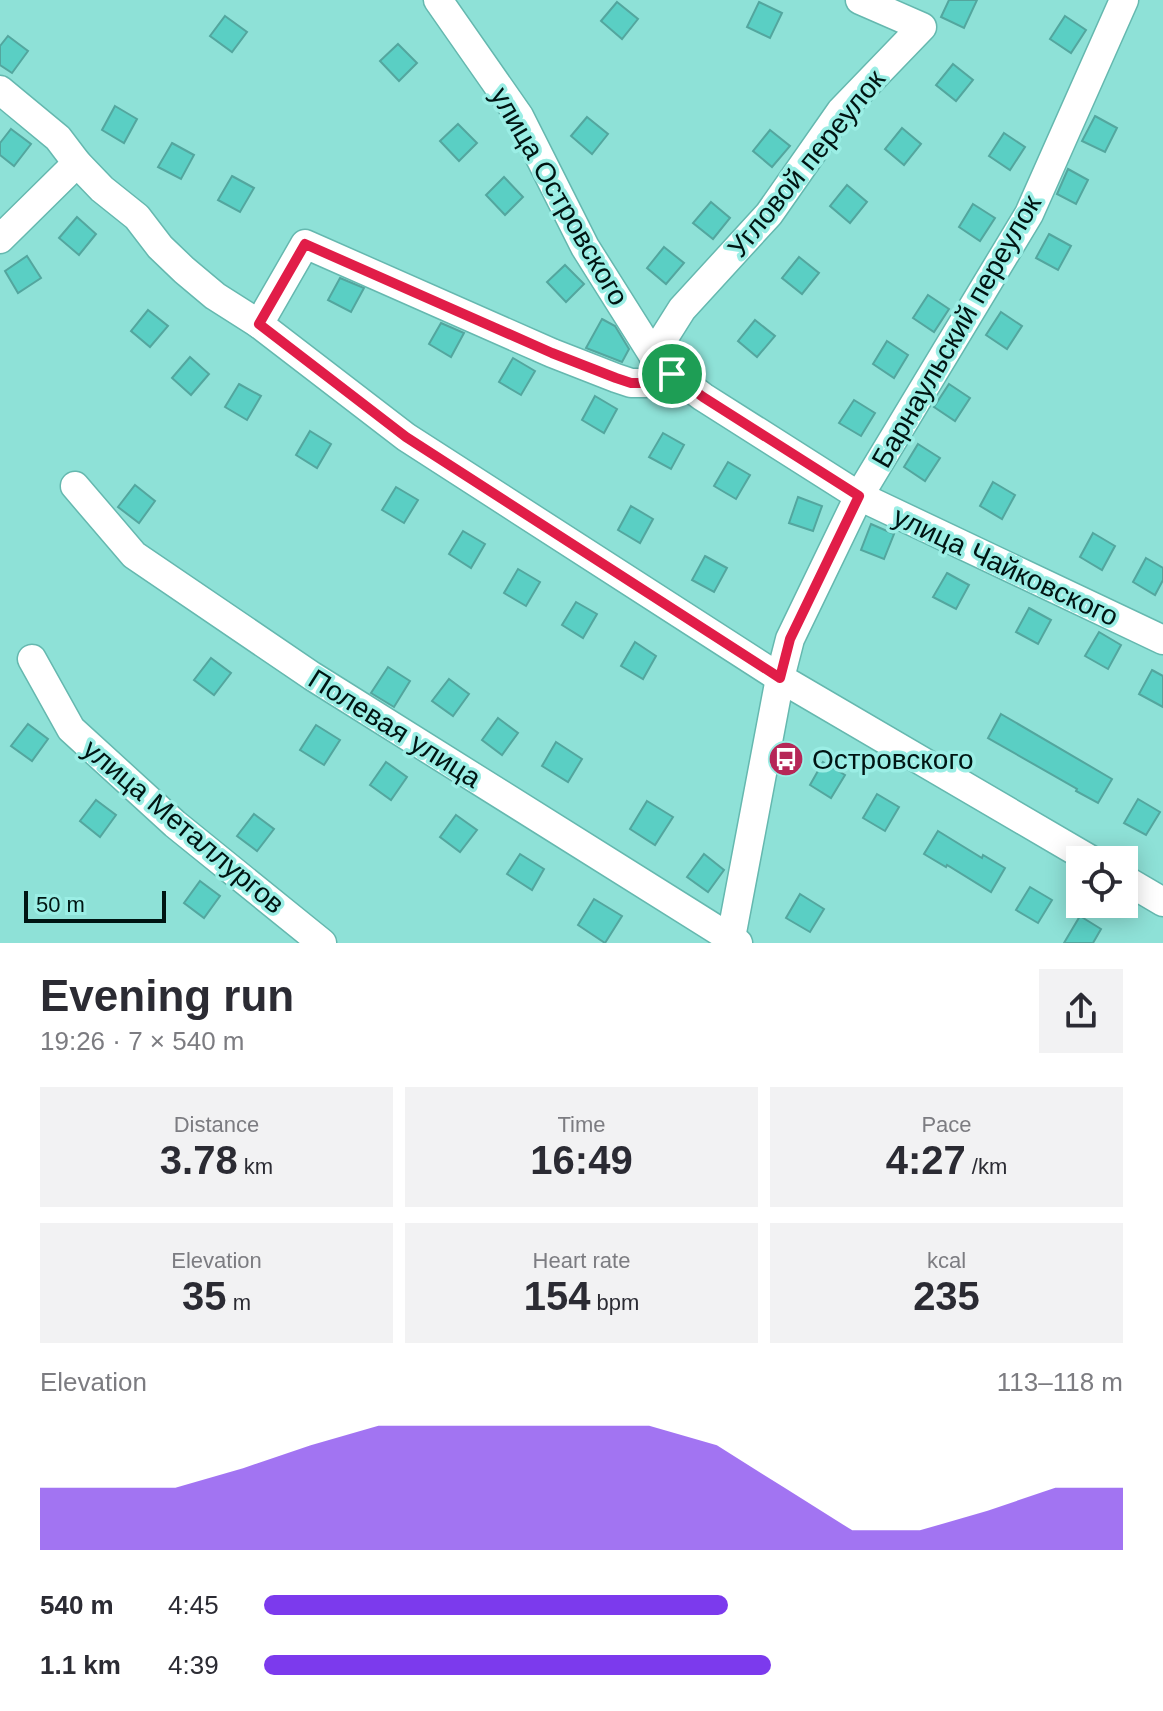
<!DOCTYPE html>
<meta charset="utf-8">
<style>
body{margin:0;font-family:Arial,sans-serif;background:#f2f2f3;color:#2b2b33;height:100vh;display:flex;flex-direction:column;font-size:30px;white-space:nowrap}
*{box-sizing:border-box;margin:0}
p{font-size:26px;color:#7c7c81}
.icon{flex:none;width:44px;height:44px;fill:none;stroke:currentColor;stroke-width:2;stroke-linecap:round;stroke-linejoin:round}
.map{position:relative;height:943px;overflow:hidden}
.sheet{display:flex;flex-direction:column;background:#fff;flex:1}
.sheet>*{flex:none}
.tools{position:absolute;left:1066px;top:846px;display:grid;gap:16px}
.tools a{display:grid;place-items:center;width:72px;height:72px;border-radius:0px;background:#fff;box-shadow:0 4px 20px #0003;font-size:40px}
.scale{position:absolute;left:24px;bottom:20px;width:142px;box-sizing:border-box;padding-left:8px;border:4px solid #001513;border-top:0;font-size:22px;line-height:28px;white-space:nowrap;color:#001513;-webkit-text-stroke:6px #9beee5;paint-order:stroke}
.pin{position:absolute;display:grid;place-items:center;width:68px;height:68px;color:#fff;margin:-34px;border:4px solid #fff;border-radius:50%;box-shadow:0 2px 8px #0007}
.round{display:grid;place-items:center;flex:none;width:84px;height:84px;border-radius:0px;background:#f2f2f3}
.overview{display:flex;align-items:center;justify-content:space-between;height:136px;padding:0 40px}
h1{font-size:44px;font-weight:600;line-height:60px}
.stats{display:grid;grid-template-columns:repeat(3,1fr);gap:12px;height:136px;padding:8px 40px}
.stats div{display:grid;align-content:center;border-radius:0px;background:#f2f2f3;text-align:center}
.stats b{font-size:40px;font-weight:600}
.stats small{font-size:22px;font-weight:400}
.stats p{font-size:22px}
.chart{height:224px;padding:16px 40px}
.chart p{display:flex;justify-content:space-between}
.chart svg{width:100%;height:144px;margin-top:8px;fill:#7c3aed;opacity:.7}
ul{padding:0 40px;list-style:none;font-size:26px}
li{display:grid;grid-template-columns:128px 96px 1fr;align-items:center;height:60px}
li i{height:20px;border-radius:10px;background:#7c3aed}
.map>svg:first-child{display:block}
.building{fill:#5acfc4;stroke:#53a69e;stroke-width:2}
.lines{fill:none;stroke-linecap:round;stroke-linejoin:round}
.minor-casing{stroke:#65b8af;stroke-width:31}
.minor{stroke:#fff;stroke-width:28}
.route-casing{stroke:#fff;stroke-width:16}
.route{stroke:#e11d48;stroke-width:10}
.labels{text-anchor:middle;stroke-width:7;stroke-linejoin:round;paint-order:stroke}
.street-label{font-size:28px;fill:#001513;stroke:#9beee5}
.poi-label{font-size:28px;fill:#001513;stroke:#9beee5;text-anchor:start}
</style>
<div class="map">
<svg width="1163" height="943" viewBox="0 0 1163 943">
<rect width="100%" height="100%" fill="#8ee1d7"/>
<g class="building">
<polygon points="949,0 977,0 964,28 941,17"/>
<polygon points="617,2 638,19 622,39 601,21"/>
<polygon points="759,2 782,13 770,38 747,27"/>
<polygon points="225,16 247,32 232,52 210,36"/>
<polygon points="1065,16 1086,30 1071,53 1050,39"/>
<polygon points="8,36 28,51 12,73 0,65 0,46"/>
<polygon points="398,44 417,63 399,81 380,61"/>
<polygon points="953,64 973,80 956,101 936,85"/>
<polygon points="115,106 137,119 124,143 102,130"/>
<polygon points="1095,116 1117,128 1105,152 1082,141"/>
<polygon points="587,117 608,134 592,154 571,136"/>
<polygon points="458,124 477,143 459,161 440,141"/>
<polygon points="902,128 921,144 904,165 885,149"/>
<polygon points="11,129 31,144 14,166 0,155 0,143"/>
<polygon points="770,130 790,146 772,167 753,151"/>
<polygon points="1004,133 1025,147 1010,170 989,156"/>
<polygon points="172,143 194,155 181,179 158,167"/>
<polygon points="1068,169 1088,180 1076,204 1057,194"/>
<polygon points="232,176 254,188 240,212 218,200"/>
<polygon points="504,177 523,197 505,215 486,195"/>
<polygon points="847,185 867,202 850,223 830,206"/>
<polygon points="711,202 730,218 713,239 693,223"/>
<polygon points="973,204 995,218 980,241 959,227"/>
<polygon points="77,217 96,234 79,255 59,238"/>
<polygon points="1049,234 1071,246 1058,270 1036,258"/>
<polygon points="664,247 684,263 666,284 647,268"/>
<polygon points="27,256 41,278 18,293 5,271"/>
<polygon points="799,257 819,273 802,294 782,278"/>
<polygon points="565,265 584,284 566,302 547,282"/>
<polygon points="340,278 364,288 351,312 328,300"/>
<polygon points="928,295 949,309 934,332 913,318"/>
<polygon points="148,310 168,326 150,347 131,331"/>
<polygon points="1001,312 1022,326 1007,349 986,335"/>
<polygon points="602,319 615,326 629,349 622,362 586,348"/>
<polygon points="755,320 775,336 757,357 738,341"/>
<polygon points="441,323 464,333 451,357 429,344"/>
<polygon points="887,341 908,355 894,378 873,364"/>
<polygon points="190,357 209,374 191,395 172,378"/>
<polygon points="513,358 535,371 521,395 499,382"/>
<polygon points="239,384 261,396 247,420 225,407"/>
<polygon points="949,384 970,398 955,421 934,407"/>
<polygon points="595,396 617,409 604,433 582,420"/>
<polygon points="854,400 875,413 861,436 839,423"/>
<polygon points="310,431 331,444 317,468 296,455"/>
<polygon points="663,433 684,445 671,469 649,457"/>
<polygon points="918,444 940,458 925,481 904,467"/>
<polygon points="728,462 750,475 736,499 714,486"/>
<polygon points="993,482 1015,495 1002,519 980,506"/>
<polygon points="135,485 155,501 139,523 118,507"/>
<polygon points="396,487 418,500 404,523 382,510"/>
<polygon points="798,497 822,506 813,531 789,523"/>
<polygon points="631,506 653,519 640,543 618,530"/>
<polygon points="871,524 894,534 884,559 861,550"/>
<polygon points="463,531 485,544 471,568 449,554"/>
<polygon points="1093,533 1115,546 1102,570 1080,557"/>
<polygon points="705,556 727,568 714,592 692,580"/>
<polygon points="1146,558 1163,568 1163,580 1155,595 1133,582"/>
<polygon points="518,569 540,582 526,606 504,593"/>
<polygon points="947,573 969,585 956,609 933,597"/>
<polygon points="576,602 597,614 583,638 562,625"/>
<polygon points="1029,608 1051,620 1038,644 1016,632"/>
<polygon points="1099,632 1121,645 1108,669 1085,656"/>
<polygon points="635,642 656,656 643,679 621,666"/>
<polygon points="211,658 231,673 214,695 194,680"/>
<polygon points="388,667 410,681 394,707 371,693"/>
<polygon points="1152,670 1163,676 1163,707 1139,694"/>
<polygon points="449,679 469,694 453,716 432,701"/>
<polygon points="1001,714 1112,779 1098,803 1076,791 1077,789 988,738"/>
<polygon points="498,718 518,733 502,755 482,740"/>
<polygon points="28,724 48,739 32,761 11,746"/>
<polygon points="316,725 340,740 324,765 300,750"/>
<polygon points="556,742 582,759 568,782 542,766"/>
<polygon points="386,762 407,777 391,800 370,785"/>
<polygon points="823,762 845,775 831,798 810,785"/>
<polygon points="877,794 899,807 885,831 863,818"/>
<polygon points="1138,799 1160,812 1146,835 1124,823"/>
<polygon points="96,800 116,815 100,837 80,821"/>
<polygon points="647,801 673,817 655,845 630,829"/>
<polygon points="254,814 274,829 257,851 237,836"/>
<polygon points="456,815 477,830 460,852 440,837"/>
<polygon points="938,831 982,858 983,855 1005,868 991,892 947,865 946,867 924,854"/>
<polygon points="520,854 544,869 532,890 507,874"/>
<polygon points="704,854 724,870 708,892 687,877"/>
<polygon points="200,881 220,896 204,918 184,903"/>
<polygon points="1030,887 1052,900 1038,923 1016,910"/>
<polygon points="800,894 824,909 810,932 786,918"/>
<polygon points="594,899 622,916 605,943 578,925"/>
<polygon points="1080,916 1101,929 1093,943 1064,943"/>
</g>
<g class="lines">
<defs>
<g id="minor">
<polyline points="438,0 519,116 585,247 653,355 672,374 703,397 859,496 1163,640"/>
<polyline points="0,90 58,138 77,163 102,189 137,217 160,247 184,270 215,296 259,324 406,437 780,678 1091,860"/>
<polyline points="0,239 77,163"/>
<polyline points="259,324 305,244 552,353 616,378 631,383 646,383 672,374"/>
<polyline points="653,355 682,309 769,214 841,111 922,27 860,0"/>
<polyline points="75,486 134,555 312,676 738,943"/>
<polyline points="32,659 71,729 175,824 322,943"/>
<polyline points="1124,879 1163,902"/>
<polyline points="730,943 780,678 790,639 859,496 1029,214 1124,0"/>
</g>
</defs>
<use href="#minor" class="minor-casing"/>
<use href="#minor" class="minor"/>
</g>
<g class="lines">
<defs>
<polygon id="route" points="305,244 552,353 616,378 631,383 646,383 672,374 703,397 859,496 790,639 780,678 406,437 259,324"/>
</defs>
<use href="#route" class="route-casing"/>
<use href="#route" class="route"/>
</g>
<defs>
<symbol id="bus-disc" viewBox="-11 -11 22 22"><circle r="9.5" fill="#b62757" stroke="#9beee5"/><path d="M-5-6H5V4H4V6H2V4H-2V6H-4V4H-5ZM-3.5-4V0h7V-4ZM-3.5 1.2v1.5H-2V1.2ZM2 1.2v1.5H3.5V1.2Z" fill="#fff"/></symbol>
</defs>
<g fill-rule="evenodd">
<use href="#bus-disc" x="766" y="739" width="40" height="40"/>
</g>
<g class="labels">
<g class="street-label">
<text transform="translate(806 163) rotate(-51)" y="10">Угловой переулок</text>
<text transform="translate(560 196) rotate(60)" y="10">улица Островского</text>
<text transform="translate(956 331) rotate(-60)" y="10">Барнаульский переулок</text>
<text transform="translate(1006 566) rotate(25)" y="10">улица Чайковского</text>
<text transform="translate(395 728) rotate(32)" y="10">Полевая улица</text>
<text transform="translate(184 826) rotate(40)" y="10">улица Металлургов</text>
</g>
<g class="poi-label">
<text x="812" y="769">Островского</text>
</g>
</g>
</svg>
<div class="tools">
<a><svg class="icon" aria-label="locate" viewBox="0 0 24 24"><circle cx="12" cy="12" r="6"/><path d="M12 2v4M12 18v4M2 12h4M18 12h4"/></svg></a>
</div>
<div class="scale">50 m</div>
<div class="pin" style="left:672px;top:374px;background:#1e9e55"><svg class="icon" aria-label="arrive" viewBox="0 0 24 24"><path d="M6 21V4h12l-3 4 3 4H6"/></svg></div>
</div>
<section class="sheet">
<div class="overview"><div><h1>Evening run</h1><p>19:26 · 7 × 540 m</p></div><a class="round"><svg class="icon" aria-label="share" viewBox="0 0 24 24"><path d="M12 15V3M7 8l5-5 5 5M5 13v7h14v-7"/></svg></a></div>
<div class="stats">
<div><p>Distance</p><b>3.78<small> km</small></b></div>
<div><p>Time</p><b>16:49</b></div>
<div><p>Pace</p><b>4:27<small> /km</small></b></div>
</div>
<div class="stats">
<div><p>Elevation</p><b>35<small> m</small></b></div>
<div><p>Heart rate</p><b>154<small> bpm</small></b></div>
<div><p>kcal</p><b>235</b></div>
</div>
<div class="chart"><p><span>Elevation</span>113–118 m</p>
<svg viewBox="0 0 160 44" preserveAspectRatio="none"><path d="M0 44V25L10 25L20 25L30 19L40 12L50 6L60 6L70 6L80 6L90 6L100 12L110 25L120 38L130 38L140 32L150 25L160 25V44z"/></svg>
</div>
<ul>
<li><b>540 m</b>4:45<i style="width:54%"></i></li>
<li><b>1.1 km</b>4:39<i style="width:59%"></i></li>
</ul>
</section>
